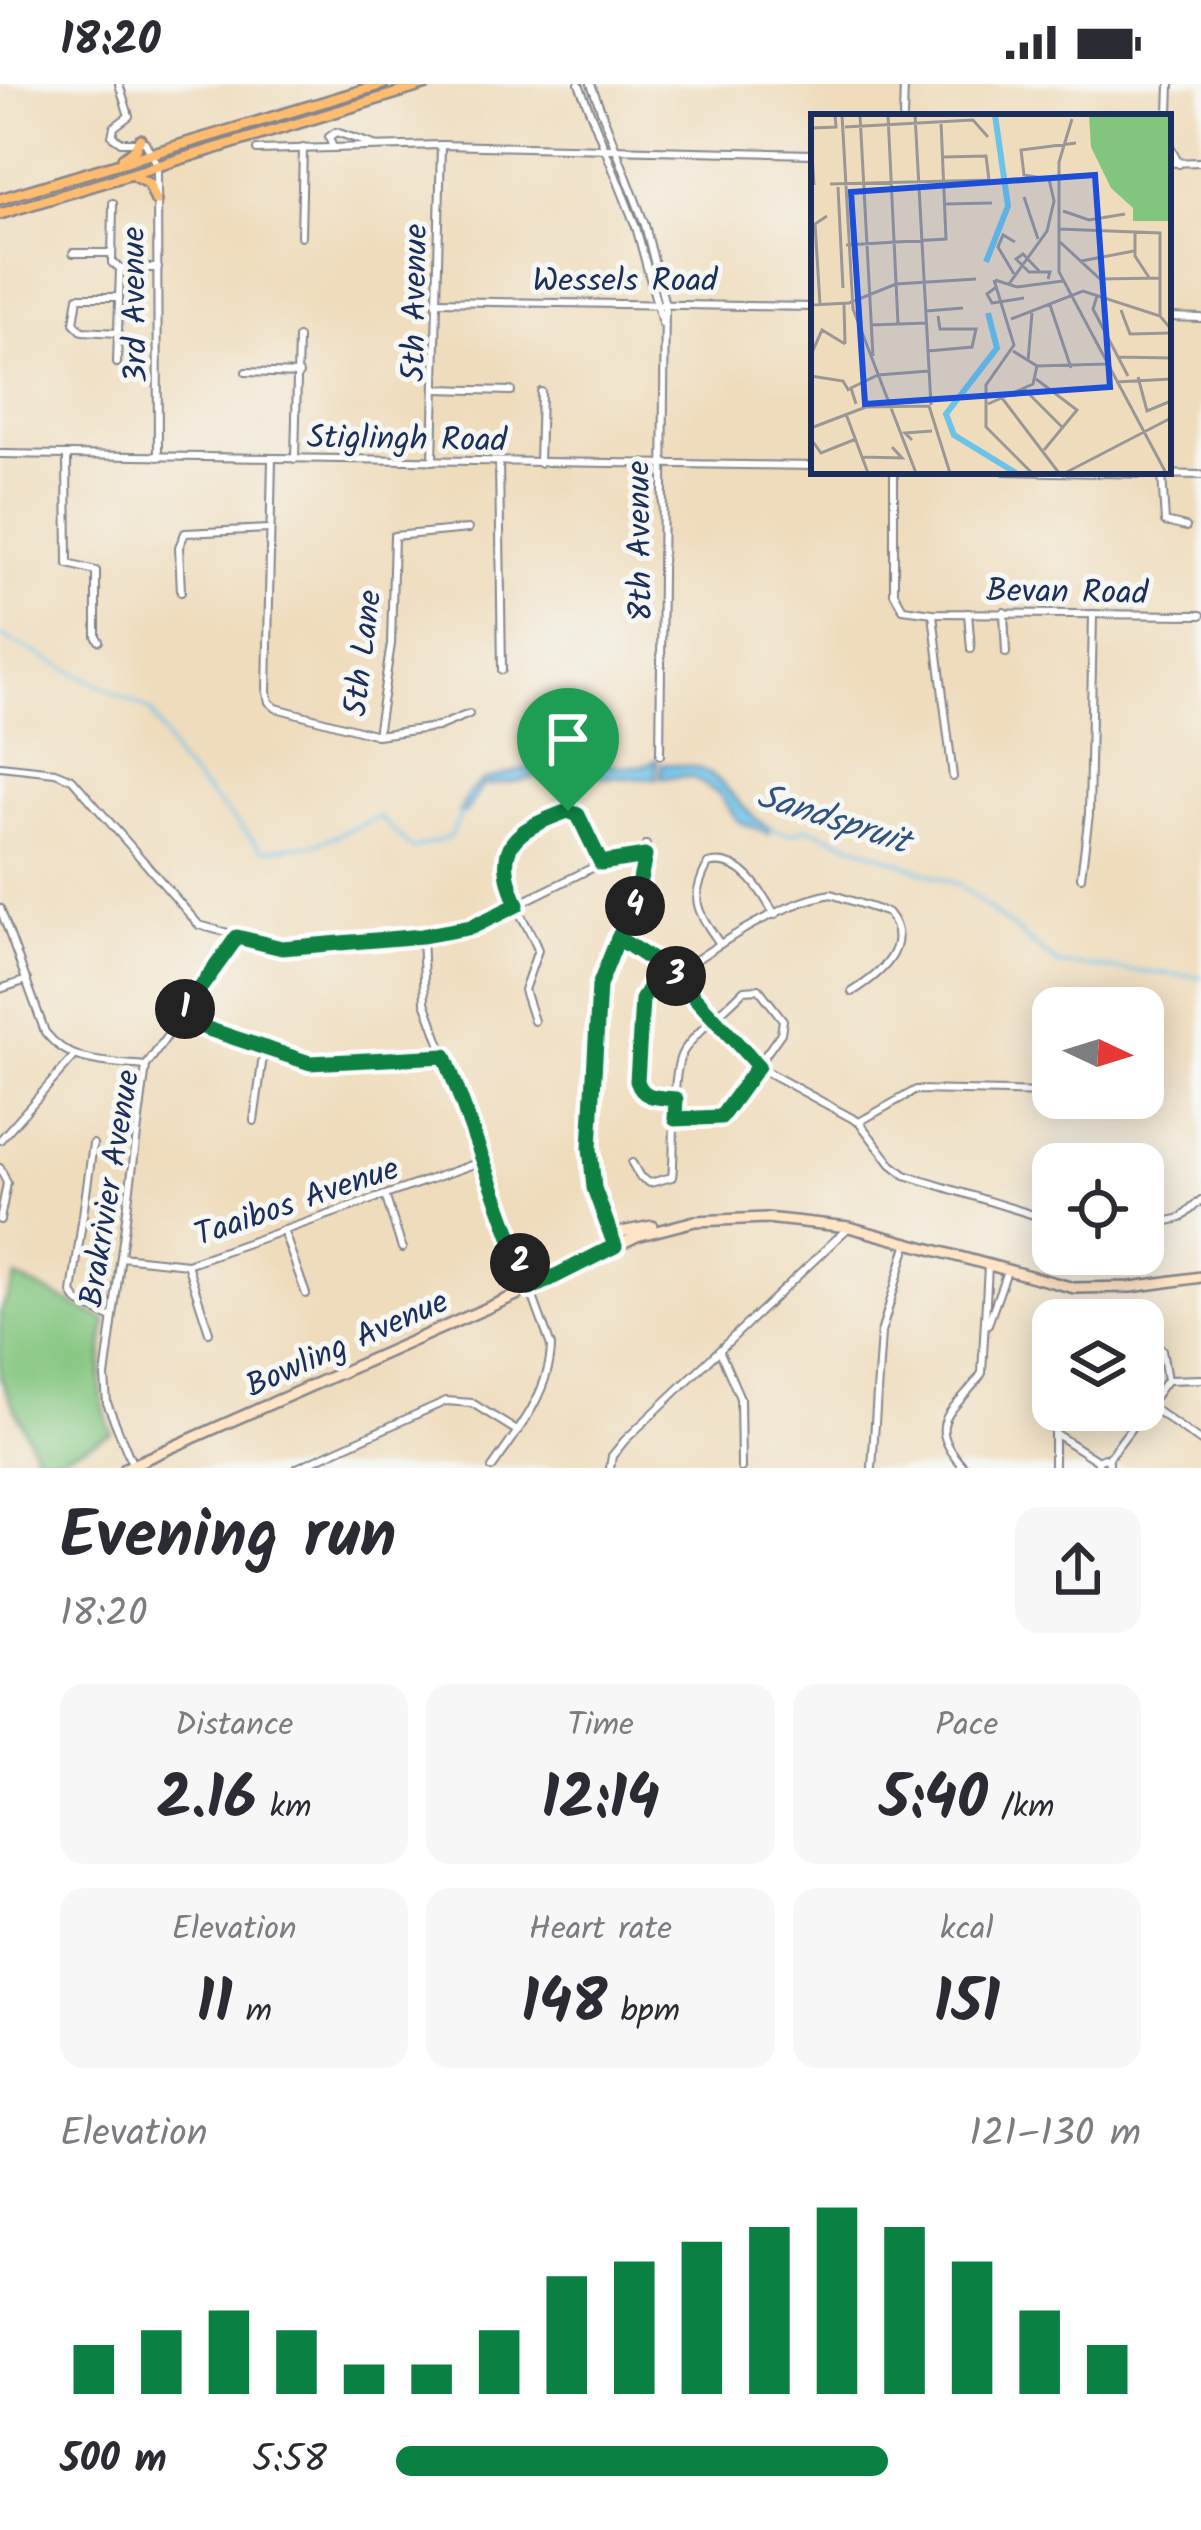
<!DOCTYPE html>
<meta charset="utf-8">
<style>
body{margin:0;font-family:Kalam,sans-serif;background:#f7f7f7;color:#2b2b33;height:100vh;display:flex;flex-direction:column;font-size:45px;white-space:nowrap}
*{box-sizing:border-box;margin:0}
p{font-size:39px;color:#7c7c81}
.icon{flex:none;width:66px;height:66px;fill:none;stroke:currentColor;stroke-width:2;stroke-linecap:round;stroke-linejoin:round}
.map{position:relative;height:1384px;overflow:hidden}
.panel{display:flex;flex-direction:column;background:#fff;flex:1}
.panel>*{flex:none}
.needle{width:78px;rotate:94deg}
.tools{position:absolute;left:1032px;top:903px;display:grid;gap:24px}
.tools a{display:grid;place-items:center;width:132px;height:132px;border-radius:24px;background:#fff;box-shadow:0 6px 30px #0003;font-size:60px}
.pin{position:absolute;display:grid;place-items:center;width:102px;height:102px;color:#fff;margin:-123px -51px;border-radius:50% 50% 50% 0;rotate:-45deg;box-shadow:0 0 12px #0007}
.pin .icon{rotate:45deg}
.km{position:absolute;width:60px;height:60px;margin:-30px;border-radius:50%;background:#222;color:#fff;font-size:33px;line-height:60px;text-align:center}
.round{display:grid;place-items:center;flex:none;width:126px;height:126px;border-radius:24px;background:#f7f7f7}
.headline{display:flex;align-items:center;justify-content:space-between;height:204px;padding:0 60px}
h1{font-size:66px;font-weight:700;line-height:90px}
.stats{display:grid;grid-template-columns:repeat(3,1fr);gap:18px;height:204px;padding:12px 60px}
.stats div{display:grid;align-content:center;border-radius:24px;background:#f7f7f7;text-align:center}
.stats b{font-size:60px;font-weight:700}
.stats small{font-size:33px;font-weight:400}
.stats p{font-size:33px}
.chart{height:336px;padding:24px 60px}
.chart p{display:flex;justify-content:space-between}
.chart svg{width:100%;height:216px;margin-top:12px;stroke:#0b8043;stroke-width:6}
ul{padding:0 60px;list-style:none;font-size:39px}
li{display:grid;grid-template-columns:192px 144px 1fr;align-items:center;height:90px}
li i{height:30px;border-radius:15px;background:#0b8043}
.status{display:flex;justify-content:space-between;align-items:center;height:84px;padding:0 60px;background:#fff;direction:ltr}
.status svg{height:33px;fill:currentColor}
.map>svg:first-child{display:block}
.green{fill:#82c57e;stroke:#4e7a6e;stroke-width:3}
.water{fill:#6cc3e9;stroke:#4479a4;stroke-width:3}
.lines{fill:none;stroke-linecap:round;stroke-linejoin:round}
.stream{stroke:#6cc3e9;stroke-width:3}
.minor-casing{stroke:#85868d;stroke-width:10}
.secondary-casing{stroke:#85868d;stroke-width:14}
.primary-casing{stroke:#85868d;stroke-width:14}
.minor{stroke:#fff;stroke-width:6}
.secondary{stroke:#ffe4c6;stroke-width:9}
.primary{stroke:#febc70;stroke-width:9}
.route-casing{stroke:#fff;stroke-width:24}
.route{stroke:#0b8043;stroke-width:15}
.labels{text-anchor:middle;stroke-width:10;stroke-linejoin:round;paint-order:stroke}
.street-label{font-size:33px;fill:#1b2f5e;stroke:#f6f6f2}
.water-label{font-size:36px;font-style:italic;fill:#2f5481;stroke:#f6f6f2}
.inset-river{fill:none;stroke:#6cc3e9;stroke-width:6}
.inset-road{fill:none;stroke:#9a9796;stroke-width:3}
.view{fill:#1d4ed8;fill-opacity:0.15;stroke:#1d4ed8;stroke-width:6}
.inset-edge{fill:none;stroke:#1b2f5e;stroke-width:6}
</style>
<div class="status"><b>18:20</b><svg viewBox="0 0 49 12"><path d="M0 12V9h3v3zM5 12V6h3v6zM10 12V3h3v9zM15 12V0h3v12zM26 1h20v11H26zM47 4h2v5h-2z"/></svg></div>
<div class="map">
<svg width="1201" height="1384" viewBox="0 0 1201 1384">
<rect width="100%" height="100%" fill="#f6f6f2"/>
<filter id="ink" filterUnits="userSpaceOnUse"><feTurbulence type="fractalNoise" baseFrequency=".00833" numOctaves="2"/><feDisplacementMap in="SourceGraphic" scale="24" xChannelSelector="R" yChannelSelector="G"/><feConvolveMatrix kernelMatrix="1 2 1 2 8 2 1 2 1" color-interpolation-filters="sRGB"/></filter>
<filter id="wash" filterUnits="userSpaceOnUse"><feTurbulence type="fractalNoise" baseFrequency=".004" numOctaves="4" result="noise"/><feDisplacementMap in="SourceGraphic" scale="48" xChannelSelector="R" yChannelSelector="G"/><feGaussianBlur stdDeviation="2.7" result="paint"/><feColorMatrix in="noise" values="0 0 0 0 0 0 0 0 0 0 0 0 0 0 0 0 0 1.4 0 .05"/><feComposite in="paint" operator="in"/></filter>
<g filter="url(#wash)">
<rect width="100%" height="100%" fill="#efdcbc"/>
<path class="green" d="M16,1193L106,1236C101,1277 95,1310 112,1349L41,1381L0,1293V1229Z"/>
<g class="water">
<path d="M578,670L583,676C607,677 637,691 657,675L656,695L603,693L575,678L525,696L482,702L465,729L459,728L469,709L482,697Z"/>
<path d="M662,680C675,681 691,681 702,686C729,697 741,730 770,744L769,750L738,737L719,710L692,693L661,694Z"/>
</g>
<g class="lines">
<g class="stream">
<polyline points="0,551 151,627 178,678 263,766 316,760 379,733 412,765 450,753 463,726"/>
<polyline points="768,745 790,750 808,744 959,801 1058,880 1201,893"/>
</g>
</g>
</g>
<g filter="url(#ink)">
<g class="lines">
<defs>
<g id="minor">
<polyline points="119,0 129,32 114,43 112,52 121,58 145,58 157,82 158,373"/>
<polyline points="579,0 636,143 662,239"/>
<polyline points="591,0 645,141 665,221 660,671"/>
<polyline points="1170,0 1168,59 1179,80"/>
<polyline points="903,33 904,0"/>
<polyline points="333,64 329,53 336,48 374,61"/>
<polyline points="257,66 441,61 814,70"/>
<polyline points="1168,79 1201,78"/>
<polyline points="113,119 112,179 120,184 158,184"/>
<polyline points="301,152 303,64"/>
<polyline points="73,169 111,169"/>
<polyline points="436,217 814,223"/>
<polyline points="1168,233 1201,234"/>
<polyline points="118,249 82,247 74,239 78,213 119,213"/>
<polyline points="117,279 120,184"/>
<polyline points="246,288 299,290"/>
<polyline points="436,305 511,307"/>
<polyline points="0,370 814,382"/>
<polyline points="67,372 68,480 96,487 96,552 99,557"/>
<polyline points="272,375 267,608 269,618 276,624 377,651 391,560 394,452 468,445"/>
<polyline points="295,375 298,254"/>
<polyline points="433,377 441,61"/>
<polyline points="499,378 502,586"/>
<polyline points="539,379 541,308"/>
<polyline points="894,387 894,509 903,525 933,529 1201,531"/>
<polyline points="1005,387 1201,391"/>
<polyline points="1162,390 1165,438 1186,443"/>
<polyline points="181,508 179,463 185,449 270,445"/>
<polyline points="1004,528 1006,569"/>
<polyline points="968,529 971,565"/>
<polyline points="933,530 953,693"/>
<polyline points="377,651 437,643 469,630"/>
<polyline points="0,682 55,688 72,695 199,841 282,864 454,848 472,843 608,776 645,772"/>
<polyline points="1081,793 1089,730 1093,530"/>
<path d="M0,824L45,948C70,981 108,978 146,982"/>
<path d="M422,852L425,918L551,1262C550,1308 517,1348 492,1384"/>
<polyline points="618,854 674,891 758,983 859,1038 891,1080 905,1091 1053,1137"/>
<path d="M720,860C698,827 688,818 708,780C741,771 761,807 775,831"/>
<polyline points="661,881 641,920 637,997 645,1011 676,1015"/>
<path d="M675,890C721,859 775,821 831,810L888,829C915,863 879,891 852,908"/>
<polyline points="0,905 27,896"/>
<polyline points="178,935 310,979 445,972"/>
<path d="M534,937L524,906L538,866C529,842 511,819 506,794C497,754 540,730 573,728L600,778"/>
<polyline points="254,1037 264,965"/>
<polyline points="859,1038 916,1006 1053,1009"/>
<polyline points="0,1056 73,974"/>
<polyline points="93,1060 72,1209 78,1218 112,1234"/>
<path d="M632,1079L640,1093L650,1099L672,1093C676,1066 670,988 683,968C697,946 725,926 744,906L759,905L783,936L781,949L721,1033L675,1035"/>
<polyline points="0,1084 7,1099 0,1136"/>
<polyline points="385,1111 402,1164"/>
<polyline points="1143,1143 1181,1134 1201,1116"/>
<polyline points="283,1146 306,1210"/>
<polyline points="615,1162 594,1104 589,1079 599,901 634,825 642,801 646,761"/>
<polyline points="121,1173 187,1180 483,1077"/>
<polyline points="187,1180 209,1248"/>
<polyline points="988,1240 1007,1187"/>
<polyline points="1143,1261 1157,1260 1162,1266 1167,1296"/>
<polyline points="720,1268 740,1314 741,1384"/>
<polyline points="1150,1322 1201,1358"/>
<polyline points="1062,1326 1054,1349 1098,1377"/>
<polyline points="1108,1375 1167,1296 1201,1295"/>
<polyline points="133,1382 107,1319 105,1293 146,982 237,853"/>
<polyline points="1054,1382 1054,1349"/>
<polyline points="297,1384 446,1317 472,1319 517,1347"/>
<polyline points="610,1384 612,1372 625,1356 849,1143"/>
<polyline points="872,1384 881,1249 907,1161"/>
<path d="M965,1384C919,1335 958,1327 982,1289L988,1182"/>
<polyline points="1098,1384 1098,1377 1104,1374 1109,1377 1109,1384"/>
</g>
<g id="secondary">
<polyline points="611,1150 652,1142"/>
<polyline points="125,1384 530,1205 637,1152 695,1137 766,1134 849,1143 1074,1204 1131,1203 1201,1193"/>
</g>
<g id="primary">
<polyline points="123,74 134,66 140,55"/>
<polyline points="134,92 149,100 156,117"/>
<polyline points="0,115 383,0"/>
<polyline points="0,130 427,0"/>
</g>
</defs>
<use href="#minor" class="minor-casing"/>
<use href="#secondary" class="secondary-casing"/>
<use href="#primary" class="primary-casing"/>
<use href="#minor" class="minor"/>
<use href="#secondary" class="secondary"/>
<use href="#primary" class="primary"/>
</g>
</g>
<g class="lines" filter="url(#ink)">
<defs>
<path id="route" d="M568,727C513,747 492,761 517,821L472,843L422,852L282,864L237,853L178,935L310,979L445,972L530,1205L615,1162L594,1104L590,1064L599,902L618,854L674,891L758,982L721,1033L675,1035L676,1015C659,1013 643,1016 637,997L642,916L661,881L618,854L634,824L645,772L601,779L578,731L568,727"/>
</defs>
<use href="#route" class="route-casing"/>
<use href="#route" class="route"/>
</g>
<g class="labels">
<g class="street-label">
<text x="625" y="207">Wessels Road</text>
<text transform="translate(413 219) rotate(-89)" y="12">5th Avenue</text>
<text transform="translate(133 221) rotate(-91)" y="12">3rd Avenue</text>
<text transform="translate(407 353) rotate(1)" y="12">Stiglingh Road</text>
<text transform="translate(638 457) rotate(-91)" y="12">8th Avenue</text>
<text transform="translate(1067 506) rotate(1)" y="12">Bevan Road</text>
<text transform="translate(361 569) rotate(-83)" y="12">5th Lane</text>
<text transform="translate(108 1104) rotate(-81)" y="12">Brakrivier Avenue</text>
<text transform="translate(296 1116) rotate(-19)" y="12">Taaibos Avenue</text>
<text transform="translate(346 1258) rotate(-24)" y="12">Bowling Avenue</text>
</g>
<g class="water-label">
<text transform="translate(834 733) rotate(18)" y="13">Sandspruit</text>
</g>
</g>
<g transform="translate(811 30)">
<rect width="360" height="360" fill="#efdcbc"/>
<path d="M278,1H360V107H322V94L300,74L280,33Z" fill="#82c57e"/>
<path class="inset-river" d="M175,148L197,92L184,1M177,199L186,234L135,300L143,321L205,359"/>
<path class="inset-road" d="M31,1L42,195L105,359M49,1L62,242M77,1L87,210M104,1L120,291M261,5L248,48V158L355,359M34,13L162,6L177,23M0,14L25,13L24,1M0,25L3,71M19,70L178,66L175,42L132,43M27,73L32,174M213,83L227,125M134,90L181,89M252,97L278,106L314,100M248,115L349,119V202M324,119V142L339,165M249,128L289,165L349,164M35,131L135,125L130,8M270,147L323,137M229,158L212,140L205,145L218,158H239L237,165M203,160L187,133L192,121L204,128M183,166L203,231L175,271V313L221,359M184,166L206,173L252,167M198,170L236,117L243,87L238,65L213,61L210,36L265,29M184,174L176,180L181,189L213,184M286,182L282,195L317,262M9,190L4,110L16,102M33,190L34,230M0,191L38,189L85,170L165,165M239,191L260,254M310,196L319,220L360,219M115,197L152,194M200,205L272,177L349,202L360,215M60,211L116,209M117,237L161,233L165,215H129L127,202M202,237L226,252L295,250M0,241L11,216L34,230M307,243L360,244M217,247L221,199M0,262L32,267L38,277M327,263L336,297L360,287M225,265L266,296L233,336M305,268L360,265M212,274L251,313M191,284L248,359M45,290L40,274L67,261L118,257M177,290L222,270L226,252M55,293L118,292L139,359M35,300L57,359M0,314L55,293M0,325L10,339L45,325M101,326L94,319L121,317M51,343L91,344L81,333M254,359L360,304"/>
<path class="view" d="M284,61L299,273L54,290L40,78Z"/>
<rect width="360" height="360" class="inset-edge"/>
</g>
</svg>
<div class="tools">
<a><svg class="needle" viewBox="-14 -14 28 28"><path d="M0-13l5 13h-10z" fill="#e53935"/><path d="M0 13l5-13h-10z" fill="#7c7c81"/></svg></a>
<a><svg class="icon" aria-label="locate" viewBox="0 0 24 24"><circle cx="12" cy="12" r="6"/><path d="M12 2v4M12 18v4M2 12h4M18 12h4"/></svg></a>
<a><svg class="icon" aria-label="layers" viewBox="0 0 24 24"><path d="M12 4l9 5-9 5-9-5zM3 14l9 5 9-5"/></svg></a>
</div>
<div class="pin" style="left:568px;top:727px;background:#1e9e55"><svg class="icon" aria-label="arrive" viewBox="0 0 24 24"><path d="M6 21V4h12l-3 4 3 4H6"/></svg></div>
<b class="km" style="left:185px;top:925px">1</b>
<b class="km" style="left:520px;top:1179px">2</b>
<b class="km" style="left:676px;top:892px">3</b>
<b class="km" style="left:635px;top:822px">4</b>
</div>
<section class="panel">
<div class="headline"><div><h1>Evening run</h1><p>18:20</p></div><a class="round"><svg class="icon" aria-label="share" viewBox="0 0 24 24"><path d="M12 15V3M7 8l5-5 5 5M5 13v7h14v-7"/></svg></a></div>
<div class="stats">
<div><p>Distance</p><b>2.16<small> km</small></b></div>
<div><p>Time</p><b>12:14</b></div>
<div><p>Pace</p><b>5:40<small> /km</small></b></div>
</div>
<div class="stats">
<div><p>Elevation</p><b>11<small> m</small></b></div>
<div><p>Heart rate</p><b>148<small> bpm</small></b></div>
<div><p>kcal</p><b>151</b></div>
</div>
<div class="chart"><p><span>Elevation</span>121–130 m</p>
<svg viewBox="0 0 160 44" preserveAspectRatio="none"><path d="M5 44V34M15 44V31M25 44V27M35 44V31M45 44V38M55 44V38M65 44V31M75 44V20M85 44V17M95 44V13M105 44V10M115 44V6M125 44V10M135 44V17M145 44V27M155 44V34"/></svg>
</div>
<ul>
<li><b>500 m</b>5:58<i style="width:66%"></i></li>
</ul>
</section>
